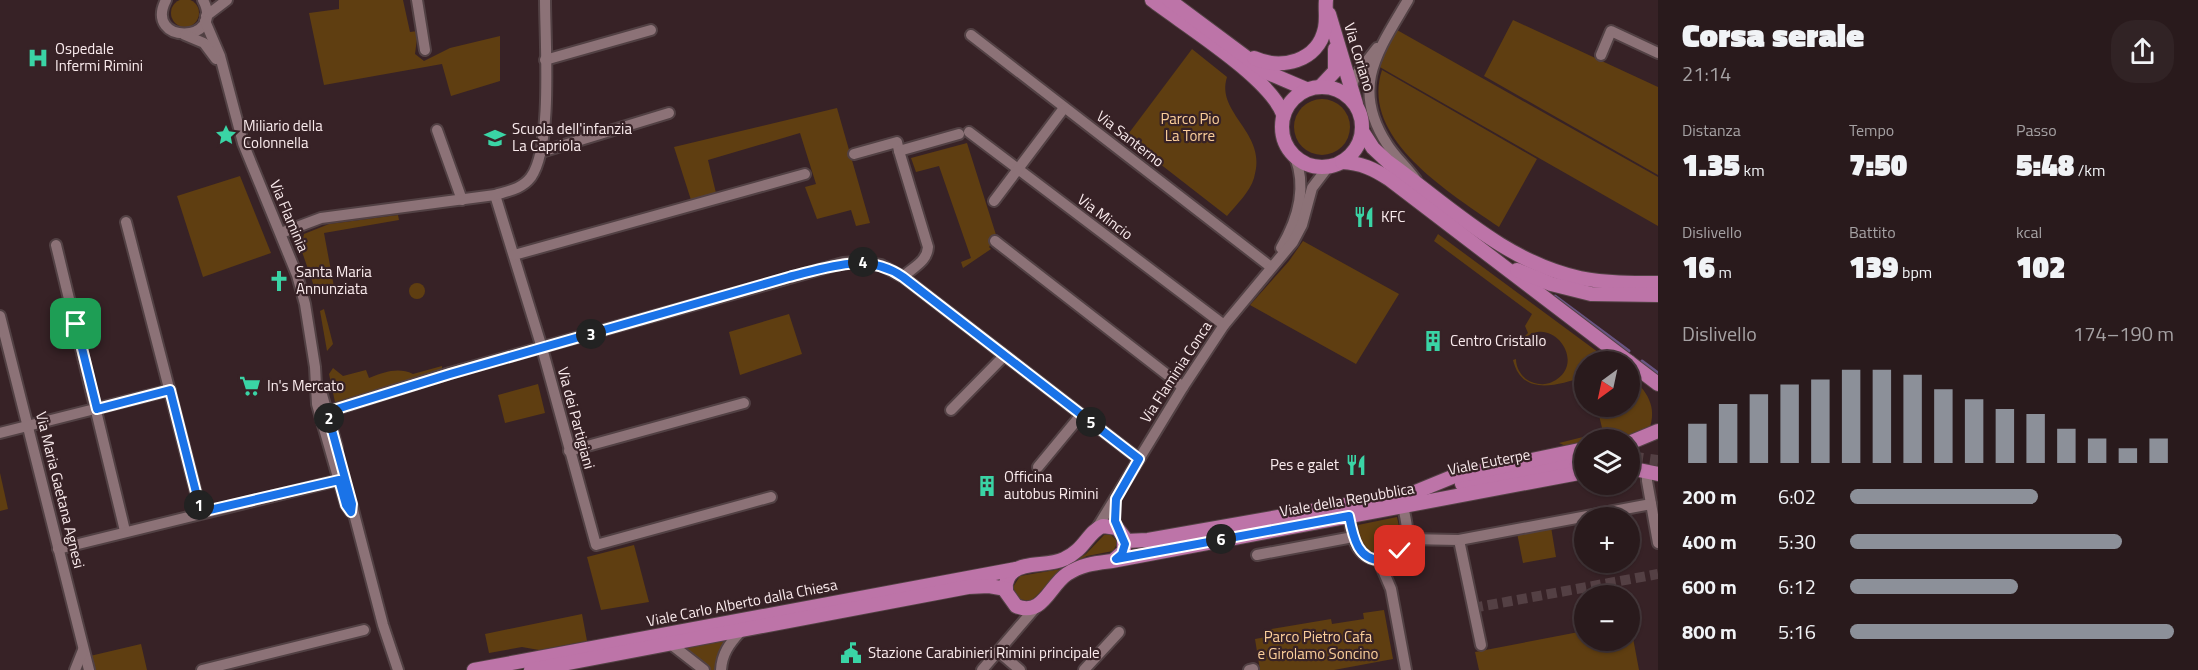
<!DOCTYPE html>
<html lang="it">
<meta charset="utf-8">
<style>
body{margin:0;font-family:"Titillium Web",sans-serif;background:#312325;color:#f1f3f6;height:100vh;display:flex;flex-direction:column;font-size:22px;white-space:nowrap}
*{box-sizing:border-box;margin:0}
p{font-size:20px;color:#a5a1a3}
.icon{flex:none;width:33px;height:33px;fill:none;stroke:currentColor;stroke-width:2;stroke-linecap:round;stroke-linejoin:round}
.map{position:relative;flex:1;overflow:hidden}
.panel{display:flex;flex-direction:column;background:#291a1c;width:540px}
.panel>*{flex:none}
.needle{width:39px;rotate:213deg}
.tools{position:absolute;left:1574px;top:351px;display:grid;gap:12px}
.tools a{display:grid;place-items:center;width:66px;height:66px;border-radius:50%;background:#291a1c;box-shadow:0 2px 4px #0004,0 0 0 2px #45383b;font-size:30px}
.pin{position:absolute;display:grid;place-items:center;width:51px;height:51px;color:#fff;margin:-26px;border-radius:12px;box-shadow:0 3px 9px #0006}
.km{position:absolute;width:30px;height:30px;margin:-15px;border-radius:50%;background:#222;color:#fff;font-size:16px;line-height:30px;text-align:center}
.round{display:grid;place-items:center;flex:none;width:63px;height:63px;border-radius:24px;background:#312325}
.summary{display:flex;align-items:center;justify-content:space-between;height:102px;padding:0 24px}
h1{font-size:33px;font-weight:800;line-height:45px}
.metrics{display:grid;grid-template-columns:repeat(3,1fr);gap:9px;height:102px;padding:6px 24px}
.metrics div{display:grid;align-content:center}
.metrics b{font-size:30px;font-weight:800}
.metrics small{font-size:16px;font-weight:400}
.metrics p{font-size:16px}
.chart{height:168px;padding:12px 24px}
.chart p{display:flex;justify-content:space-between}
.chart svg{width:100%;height:108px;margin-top:6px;stroke:#8c9099;stroke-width:6}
ul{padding:0 24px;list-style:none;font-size:20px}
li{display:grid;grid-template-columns:96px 72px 1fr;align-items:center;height:45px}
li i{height:15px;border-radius:8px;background:#8c9099}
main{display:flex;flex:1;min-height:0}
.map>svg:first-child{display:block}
.green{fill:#5f3e11}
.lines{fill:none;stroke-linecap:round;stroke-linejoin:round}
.stream{stroke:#685583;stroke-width:3}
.minor-tunnel{stroke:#544044;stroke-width:10;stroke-dasharray:10 5;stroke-linecap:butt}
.major-tunnel{stroke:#544044;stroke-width:14;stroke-dasharray:14 7;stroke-linecap:butt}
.minor-casing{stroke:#524144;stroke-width:14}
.major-casing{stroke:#524144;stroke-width:16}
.minor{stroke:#8c7277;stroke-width:10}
.major{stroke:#bd74a8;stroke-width:14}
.route-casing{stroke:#fff;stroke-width:12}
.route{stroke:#1a73e8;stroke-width:8}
.labels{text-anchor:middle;stroke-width:4.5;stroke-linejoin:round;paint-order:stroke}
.poi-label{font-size:15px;fill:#faebed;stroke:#372226;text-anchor:start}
.street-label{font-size:15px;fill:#faebed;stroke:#372226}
.park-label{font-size:15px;fill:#fccf9b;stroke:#372226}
</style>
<main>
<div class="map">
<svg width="1658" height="670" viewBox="0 0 1658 670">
<rect width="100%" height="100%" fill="#372226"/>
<g class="green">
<circle cx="185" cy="13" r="14"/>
<polygon points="339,0 403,0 410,32 418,31 415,54 424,61 450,48 500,36 500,81 451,96 442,64 324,85 309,13 339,9"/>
<polygon points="1513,20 1658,87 1658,175 1484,76"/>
<polygon points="1397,30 1658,177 1658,226 1378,66"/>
<path d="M1192,49L1227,77C1215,114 1269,133 1254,178C1250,192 1236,205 1227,216L1146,153L1123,141Z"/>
<path d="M1382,70L1537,159L1499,227C1452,194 1359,139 1382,70Z"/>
<circle cx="1322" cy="127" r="28"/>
<polygon points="837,108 870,223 856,226 851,210 817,219 805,187 816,184 800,133 708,160 716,193 691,200 674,147"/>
<polygon points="967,143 997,238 989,247 991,249 963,268 961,262 971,258 939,166 916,172 911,158"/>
<polygon points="240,176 271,253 203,277 177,196"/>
<polygon points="398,215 399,220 324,233 334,287 316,292 301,249 304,234 329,224"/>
<path d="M1438,234L1610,361L1584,362V377C1557,385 1522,397 1513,360L1516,359C1516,367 1520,374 1526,379C1533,384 1544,386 1552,382C1592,363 1546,306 1519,345L1517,344L1528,333L1525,326L1532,314L1434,241Z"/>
<polygon points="1303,241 1399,294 1356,364 1250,305 1289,261"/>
<circle cx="417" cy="291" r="8"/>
<polygon points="324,309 333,344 327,351 320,311"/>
<polygon points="789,314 802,354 740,375 729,332"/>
<path d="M442,366V371L335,402L329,374L333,368L343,376L366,370L369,378C385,372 398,367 413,374Z"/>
<path d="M1629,376C1647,390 1658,407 1649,430L1619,439L1584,440V444L1566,446L1559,443L1603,432L1597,407L1629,406Z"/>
<polygon points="538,384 545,413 505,423 498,395"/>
<polygon points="0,473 8,509 0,511"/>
<path d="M1397,517L1400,531L1397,545L1379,555C1363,550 1360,540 1358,525Z"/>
<polygon points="1551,527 1556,557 1523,563 1517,533"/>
<polygon points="1110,534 1118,542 1113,551 1087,556 1066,567 1031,601 1018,599 1013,587 1020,576 1061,569 1086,554 1104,535"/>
<polygon points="634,545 649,602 601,610 587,557"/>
<polygon points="1384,610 1393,659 1334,670 1260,670 1255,639 1266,637 1265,630 1331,619 1332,624 1364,619 1363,613"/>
<polygon points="582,614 587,641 539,650 522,647 489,653 485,634"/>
<polygon points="1630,622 1639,670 1479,670 1475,652 1584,631 1584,640 1629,640"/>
<polygon points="728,640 717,659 716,670 709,670 687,648"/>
<polygon points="141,644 147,670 93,670 90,656"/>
</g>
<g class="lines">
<g class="stream">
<polyline points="1555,296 1629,351"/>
<polyline points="1642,361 1658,373"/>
</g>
<polyline class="minor-tunnel" points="1473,608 1658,574"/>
<polyline class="major-tunnel" points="1629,458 1658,462"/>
<defs>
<g id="minor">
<path d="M166,0C143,45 226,44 203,0"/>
<polyline points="417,0 425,50"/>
<path d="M1408,0C1378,51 1350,87 1387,144C1395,157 1407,167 1416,180"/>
<polyline points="206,16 227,0"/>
<polyline points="205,21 220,56 243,143 297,275 305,304 315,367 317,404 346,505 351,512"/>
<polyline points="185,35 204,43 216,59"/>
<polyline points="971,35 1271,267"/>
<polyline points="1601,55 1611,31 1658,53"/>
<polyline points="545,60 651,30"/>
<polyline points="1352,85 1356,75 1377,48"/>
<polyline points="437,130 462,200"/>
<polyline points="969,132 1224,325"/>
<polyline points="541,152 669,113"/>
<polyline points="854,154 897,142 899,151"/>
<polyline points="495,195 542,348 596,545 771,497"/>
<polyline points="994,201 1064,108"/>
<polyline points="126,222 201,512"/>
<path d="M281,233L321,218L495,195C508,191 522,189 531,177C553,146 545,41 545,0"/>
<polyline points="995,241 1183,387"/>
<polyline points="56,245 125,531"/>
<path d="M1281,248C1297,221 1307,188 1295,157"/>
<polyline points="514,255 805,174"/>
<path d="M903,277C913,267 927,262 928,247L899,151L959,134"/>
<polyline points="0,316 89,670"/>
<polyline points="320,388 337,447"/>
<polyline points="951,410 1004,356"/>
<polyline points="327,412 450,373 843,263 856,262 881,265 903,277 1139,459"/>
<polyline points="0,433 170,390"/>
<polyline points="569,451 744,403"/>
<polyline points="1038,467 1081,415"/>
<polyline points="1647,471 1647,481 1658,543"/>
<polyline points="352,506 383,625 398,670"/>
<path d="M1349,516C1351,527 1352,539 1358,548C1372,568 1400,562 1406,539C1409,529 1405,517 1403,506"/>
<polyline points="1097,528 1183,387 1224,325 1293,242 1302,225 1312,188 1328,167"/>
<polyline points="1406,539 1459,540 1481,645"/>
<polyline points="1459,540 1651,504"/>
<polyline points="58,549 339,480"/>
<polyline points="1257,555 1353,537"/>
<polyline points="1379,561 1391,589 1406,670"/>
<polyline points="672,645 704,670"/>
<polyline points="999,652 1020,670"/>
<polyline points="75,670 83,650"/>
<polyline points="202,670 364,630"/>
<path d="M721,670C722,654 729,644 740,632"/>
<polyline points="982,670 1036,607"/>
<polyline points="1084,670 1119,632"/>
<polyline points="1249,670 1253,669"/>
</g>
<g id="major">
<path d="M1152,0C1186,26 1269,77 1283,114"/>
<polyline points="1169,0 1266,72 1306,89"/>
<polyline points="1329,14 1356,104"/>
<path d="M1254,58C1281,70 1318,62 1325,28C1327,19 1325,9 1326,0"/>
<polyline points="1321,86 1335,71 1335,49"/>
<circle cx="1322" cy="127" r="40"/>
<path d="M1362,131L1373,148L1388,162C1448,205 1505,262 1580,278C1606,283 1632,283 1658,283"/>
<path d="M1342,162C1361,163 1374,169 1389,179L1629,362"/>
<polyline points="1517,270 1551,284 1591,294 1658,295"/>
<polyline points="1629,362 1658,384"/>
<polyline points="1629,443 1658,431"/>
<polyline points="1629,468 1658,474"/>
<polyline points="1462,484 1572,463"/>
<polyline points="1125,541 1148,540 1413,493 1452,477 1584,449"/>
<path d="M1115,559L1124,551V537L1117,528L1103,526C1088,531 1085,550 1064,559C1050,566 1024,562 1014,571C1007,576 1005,584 1006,592L1016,606C1043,617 1049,586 1067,574C1082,564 1096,563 1112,561L1584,472"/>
<polyline points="474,670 1016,569"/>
<polyline points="531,670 968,587 989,586 1006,589"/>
</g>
</defs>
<use href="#minor" class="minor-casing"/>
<use href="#major" class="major-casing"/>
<use href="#minor" class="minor"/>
<use href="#major" class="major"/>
</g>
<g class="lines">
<defs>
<path id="route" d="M76,324L97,409L170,390L201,512L339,480L346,505L351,512L352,504L327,412L450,374L789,277C829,267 867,252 903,277L1139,459L1116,499L1115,521L1125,544L1122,554L1116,559L1349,516C1353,537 1358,563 1385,560L1400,551"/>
</defs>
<use href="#route" class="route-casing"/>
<use href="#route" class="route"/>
</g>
<defs>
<symbol id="hospital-bare" viewBox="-9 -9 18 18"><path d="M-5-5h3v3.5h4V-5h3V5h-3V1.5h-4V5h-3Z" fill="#3ad4a5" stroke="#372226" stroke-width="2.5" paint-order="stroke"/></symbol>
<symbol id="sight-bare" viewBox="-9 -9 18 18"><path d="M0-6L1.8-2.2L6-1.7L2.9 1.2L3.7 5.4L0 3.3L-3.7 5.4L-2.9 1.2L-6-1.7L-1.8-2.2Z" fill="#3ad4a5" stroke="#372226" stroke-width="2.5" paint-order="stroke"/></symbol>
<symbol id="school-bare" viewBox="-9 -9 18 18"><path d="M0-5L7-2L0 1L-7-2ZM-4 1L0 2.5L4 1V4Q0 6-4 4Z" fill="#3ad4a5" stroke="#372226" stroke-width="2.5" paint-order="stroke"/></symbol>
<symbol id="restaurant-bare" viewBox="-9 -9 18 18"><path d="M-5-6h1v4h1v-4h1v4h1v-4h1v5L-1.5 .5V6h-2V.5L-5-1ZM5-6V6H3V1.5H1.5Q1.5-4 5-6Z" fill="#3ad4a5" stroke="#372226" stroke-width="2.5" paint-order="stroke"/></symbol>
<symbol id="church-bare" viewBox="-9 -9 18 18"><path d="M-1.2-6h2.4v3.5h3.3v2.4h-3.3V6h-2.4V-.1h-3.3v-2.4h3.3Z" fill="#3ad4a5" stroke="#372226" stroke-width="2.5" paint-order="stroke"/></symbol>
<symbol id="building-bare" viewBox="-9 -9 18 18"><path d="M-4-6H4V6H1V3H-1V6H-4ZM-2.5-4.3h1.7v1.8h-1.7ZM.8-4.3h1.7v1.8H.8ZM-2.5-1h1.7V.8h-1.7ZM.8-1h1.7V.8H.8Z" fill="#3ad4a5" stroke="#372226" stroke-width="2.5" paint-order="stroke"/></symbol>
<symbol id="supermarket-bare" viewBox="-9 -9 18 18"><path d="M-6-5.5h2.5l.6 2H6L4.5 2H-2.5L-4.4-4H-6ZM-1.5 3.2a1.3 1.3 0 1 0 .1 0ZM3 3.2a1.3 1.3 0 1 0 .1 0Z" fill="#3ad4a5" stroke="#372226" stroke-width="2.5" paint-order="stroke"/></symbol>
<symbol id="civic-bare" viewBox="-9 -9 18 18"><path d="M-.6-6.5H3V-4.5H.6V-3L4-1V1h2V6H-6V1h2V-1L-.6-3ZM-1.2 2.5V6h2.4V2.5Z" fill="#3ad4a5" stroke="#372226" stroke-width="2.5" paint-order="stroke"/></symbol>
</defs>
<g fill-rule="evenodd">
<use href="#hospital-bare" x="23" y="43" width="30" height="30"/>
<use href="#sight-bare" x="211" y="120" width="30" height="30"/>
<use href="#school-bare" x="480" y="123" width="30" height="30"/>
<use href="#restaurant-bare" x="1349" y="202" width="30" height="30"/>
<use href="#church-bare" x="264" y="266" width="30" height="30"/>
<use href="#building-bare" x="1418" y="326" width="30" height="30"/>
<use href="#supermarket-bare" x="235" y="371" width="30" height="30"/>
<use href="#restaurant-bare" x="1341" y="450" width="30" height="30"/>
<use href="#building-bare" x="972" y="471" width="30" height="30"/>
<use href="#civic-bare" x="836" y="638" width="30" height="30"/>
</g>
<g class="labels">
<g class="poi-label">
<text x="55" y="54">Ospedale<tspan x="55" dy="17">Infermi Rimini</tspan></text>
<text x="243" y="131">Miliario della<tspan x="243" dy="17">Colonnella</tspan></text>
<text x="512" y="134">Scuola dell'infanzia<tspan x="512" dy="17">La Capriola</tspan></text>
<text x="1381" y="222">KFC</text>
<text x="296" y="277">Santa Maria<tspan x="296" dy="17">Annunziata</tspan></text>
<text x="1450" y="346">Centro Cristallo</text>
<text x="267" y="391">In's Mercato</text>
<text x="1339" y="470" text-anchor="end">Pes e galet</text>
<text x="1004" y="482">Officina<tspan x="1004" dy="17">autobus Rimini</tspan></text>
<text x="868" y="658">Stazione Carabinieri Rimini principale</text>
</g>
<g class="street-label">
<text transform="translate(1359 57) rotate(73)" y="5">Via Coriano</text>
<text transform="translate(1130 139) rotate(38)" y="5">Via Santerno</text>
<text transform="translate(289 216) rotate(67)" y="5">Via Flaminia</text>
<text transform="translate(1105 217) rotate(37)" y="5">Via Mincio</text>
<text transform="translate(1176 372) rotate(-57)" y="5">Via Flaminia Conca</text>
<text transform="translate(576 418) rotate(75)" y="5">Via dei Partigiani</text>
<text transform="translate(1489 462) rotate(-11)" y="5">Viale Euterpe</text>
<text transform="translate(60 490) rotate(76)" y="5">Via Maria Gaetana Agnesi</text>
<text transform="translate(1347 500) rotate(-10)" y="5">Viale della Repubblica</text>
<text transform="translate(742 603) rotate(-11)" y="5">Viale Carlo Alberto dalla Chiesa</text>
</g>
<g class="park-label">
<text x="1190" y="124">Parco Pio<tspan x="1190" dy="17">La Torre</tspan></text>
<text x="1318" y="642">Parco Pietro Cafa<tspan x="1318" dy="17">e Girolamo Soncino</tspan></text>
</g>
</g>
</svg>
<div class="tools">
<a><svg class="needle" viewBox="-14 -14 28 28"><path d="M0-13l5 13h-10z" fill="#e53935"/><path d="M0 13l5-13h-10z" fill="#a5a1a3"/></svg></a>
<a><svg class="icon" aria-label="layers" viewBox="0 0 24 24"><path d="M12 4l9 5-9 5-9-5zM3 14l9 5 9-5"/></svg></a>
<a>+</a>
<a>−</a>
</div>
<div class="pin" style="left:76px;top:324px;background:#1e9e55"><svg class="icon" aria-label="arrive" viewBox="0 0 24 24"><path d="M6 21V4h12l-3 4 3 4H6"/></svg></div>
<div class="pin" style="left:1400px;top:551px;background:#d93025"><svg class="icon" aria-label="check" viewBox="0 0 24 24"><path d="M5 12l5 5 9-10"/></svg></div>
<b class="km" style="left:199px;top:505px">1</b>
<b class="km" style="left:329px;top:418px">2</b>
<b class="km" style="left:591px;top:334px">3</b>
<b class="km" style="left:863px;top:262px">4</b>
<b class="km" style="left:1091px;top:422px">5</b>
<b class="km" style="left:1221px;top:539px">6</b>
</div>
<section class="panel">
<div class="summary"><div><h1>Corsa serale</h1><p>21:14</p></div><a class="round"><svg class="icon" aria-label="share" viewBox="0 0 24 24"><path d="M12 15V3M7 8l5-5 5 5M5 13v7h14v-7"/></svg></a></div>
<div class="metrics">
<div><p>Distanza</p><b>1.35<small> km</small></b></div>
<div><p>Tempo</p><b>7:50</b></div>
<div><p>Passo</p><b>5:48<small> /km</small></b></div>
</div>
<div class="metrics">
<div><p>Dislivello</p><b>16<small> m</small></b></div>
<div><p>Battito</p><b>139<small> bpm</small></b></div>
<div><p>kcal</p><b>102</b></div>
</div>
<div class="chart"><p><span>Dislivello</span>174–190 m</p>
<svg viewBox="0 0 160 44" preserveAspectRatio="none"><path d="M5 44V28M15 44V20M25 44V16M35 44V12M45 44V10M55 44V6M65 44V6M75 44V8M85 44V14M95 44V18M105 44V22M115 44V24M125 44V30M135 44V34M145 44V38M155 44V34"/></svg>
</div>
<ul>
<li><b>200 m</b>6:02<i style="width:58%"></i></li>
<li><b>400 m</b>5:30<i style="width:84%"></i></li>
<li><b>600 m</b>6:12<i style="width:52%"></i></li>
<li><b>800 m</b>5:16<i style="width:100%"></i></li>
</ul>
</section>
</main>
